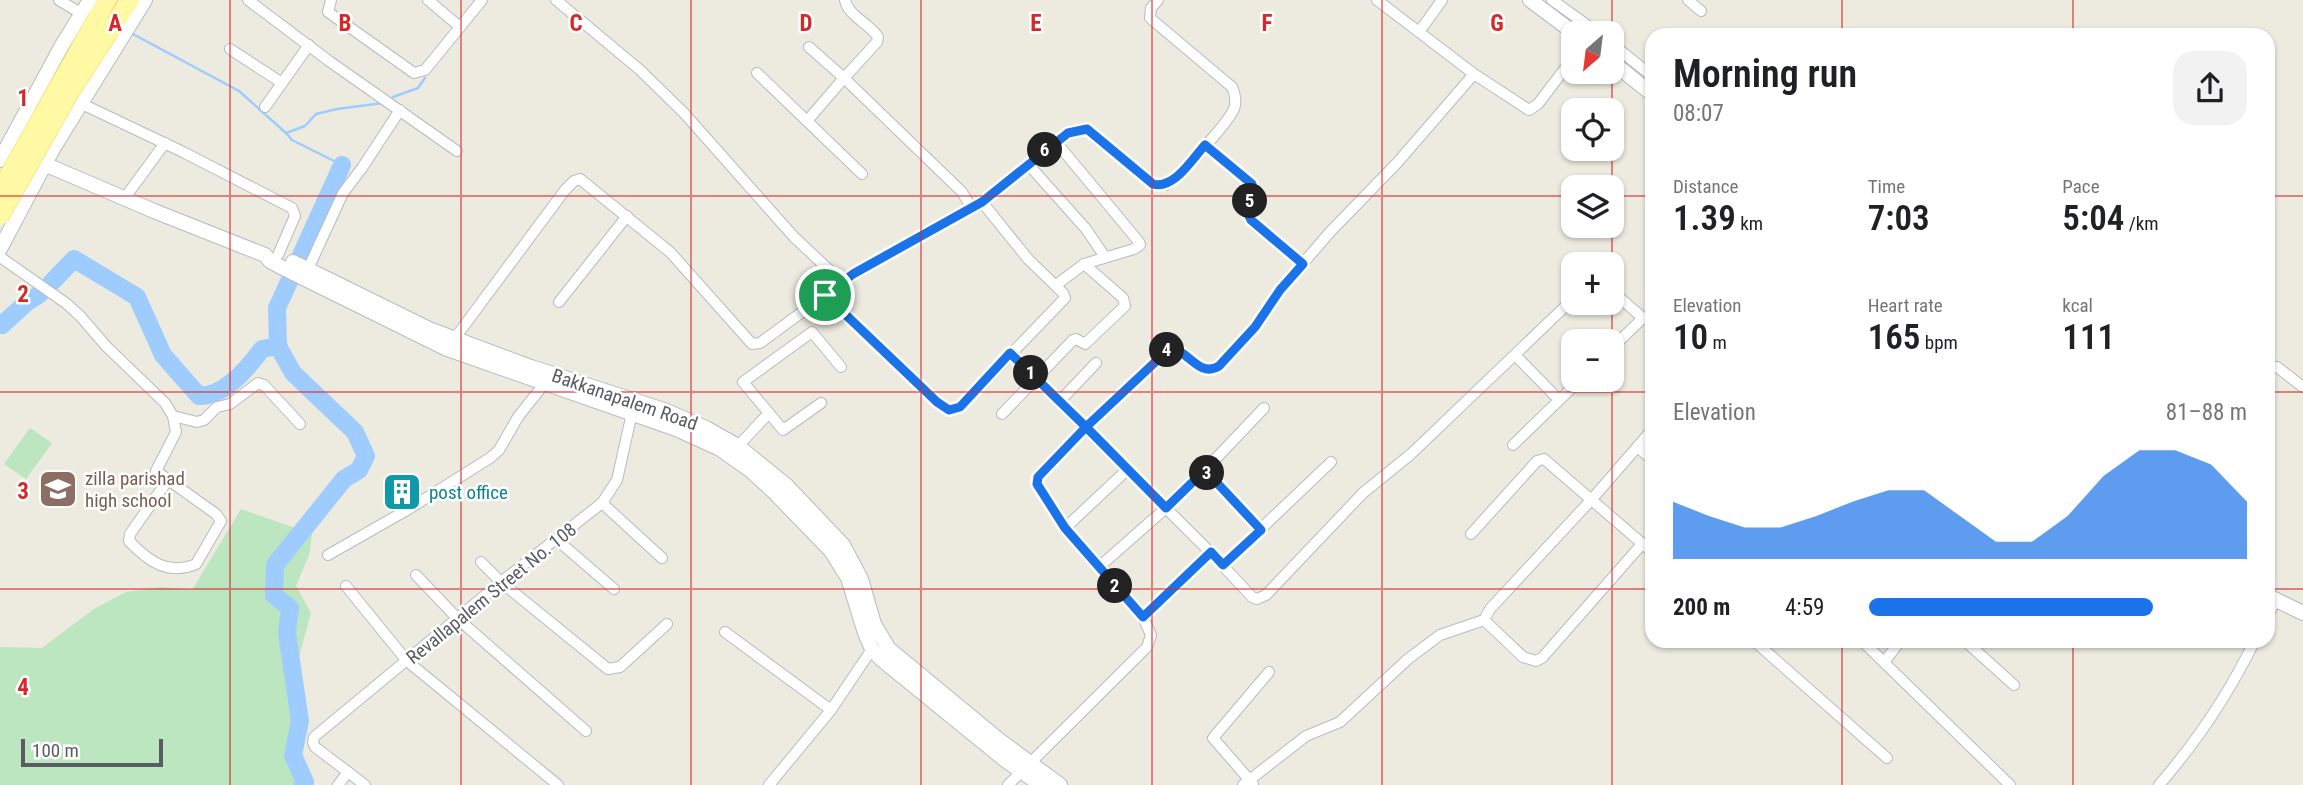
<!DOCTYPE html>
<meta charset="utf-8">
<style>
body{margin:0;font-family:"Roboto Condensed",sans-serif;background:#f2f2f2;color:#202124;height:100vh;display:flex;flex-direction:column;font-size:26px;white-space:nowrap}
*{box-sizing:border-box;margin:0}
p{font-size:23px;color:#757577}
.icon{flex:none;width:38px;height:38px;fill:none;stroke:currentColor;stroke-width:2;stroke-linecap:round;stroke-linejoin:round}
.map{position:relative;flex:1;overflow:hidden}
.drawer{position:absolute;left:1645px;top:28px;width:630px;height:620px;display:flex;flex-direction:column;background:#fff;border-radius:21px;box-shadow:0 2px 5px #0004}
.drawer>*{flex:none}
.needle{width:46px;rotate:208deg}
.tools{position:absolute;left:1561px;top:21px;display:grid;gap:14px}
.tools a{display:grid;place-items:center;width:63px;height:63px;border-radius:14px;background:#fff;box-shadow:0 2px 5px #0004;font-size:35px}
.scale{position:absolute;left:21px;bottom:18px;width:142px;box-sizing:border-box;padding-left:7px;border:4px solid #595c62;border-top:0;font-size:19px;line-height:24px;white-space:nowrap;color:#595c62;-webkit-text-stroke:5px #fff;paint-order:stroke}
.pin{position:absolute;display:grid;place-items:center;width:60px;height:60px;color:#fff;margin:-30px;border:4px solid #fff;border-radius:50%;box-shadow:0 2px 7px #0007}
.km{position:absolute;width:35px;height:35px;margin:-18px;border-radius:50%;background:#222;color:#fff;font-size:19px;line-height:35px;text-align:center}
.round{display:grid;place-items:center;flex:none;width:74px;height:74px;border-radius:21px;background:#f2f2f2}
.overview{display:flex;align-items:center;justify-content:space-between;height:119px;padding:0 28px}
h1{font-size:38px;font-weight:600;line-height:52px}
.figures{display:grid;grid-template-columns:repeat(3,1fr);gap:10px;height:119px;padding:7px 28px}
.figures div{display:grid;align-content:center}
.figures b{font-size:35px;font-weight:600}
.figures small{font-size:19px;font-weight:400}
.figures p{font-size:19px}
.chart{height:196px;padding:14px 28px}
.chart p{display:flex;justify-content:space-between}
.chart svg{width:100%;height:126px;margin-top:7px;fill:#1a73e8;opacity:.7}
ul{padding:0 28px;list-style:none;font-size:23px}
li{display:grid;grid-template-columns:112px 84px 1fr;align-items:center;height:52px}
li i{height:18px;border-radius:9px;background:#1a73e8}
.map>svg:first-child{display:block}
.green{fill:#bbe6bf}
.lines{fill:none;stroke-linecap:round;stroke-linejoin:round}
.stream{stroke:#9eccff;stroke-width:2.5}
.river{stroke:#9eccff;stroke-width:18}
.minor-casing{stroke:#b8bac0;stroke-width:12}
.tertiary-casing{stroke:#b8bac0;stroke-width:16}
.primary-casing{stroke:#f5d650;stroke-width:19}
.minor{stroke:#fff;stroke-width:10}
.tertiary{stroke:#fff;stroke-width:14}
.primary{stroke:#fff9a3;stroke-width:18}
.primary-bridge-casing{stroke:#f5d650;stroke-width:19;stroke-linecap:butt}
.primary-bridge{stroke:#fff9a3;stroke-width:18}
.route-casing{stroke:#fff;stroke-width:14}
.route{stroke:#1a73e8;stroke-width:9}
.grid{fill:none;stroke:#d62828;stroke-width:2;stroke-opacity:0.55}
.labels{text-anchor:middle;stroke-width:5;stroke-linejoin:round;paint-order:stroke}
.street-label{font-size:19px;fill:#595c62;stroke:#fff}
.education-label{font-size:19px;fill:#785e54;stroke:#fff;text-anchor:start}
.culture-label{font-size:19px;fill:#0d838f;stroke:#fff;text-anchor:start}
.grid-label{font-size:23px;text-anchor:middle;font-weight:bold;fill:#d62828;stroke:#fff;stroke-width:5;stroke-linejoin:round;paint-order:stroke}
</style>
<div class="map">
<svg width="2303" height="785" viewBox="0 0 2303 785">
<rect width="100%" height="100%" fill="#edebe0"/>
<g class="green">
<polygon points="30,428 52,443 26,479 4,464"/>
<polygon points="241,509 312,534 309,555 296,586 311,613 297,664 302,690 304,740 301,785 0,785 0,647 42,648 94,609 126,592 161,587 192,590"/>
</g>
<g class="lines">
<g class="stream">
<polyline points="131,33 239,91 286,133"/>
<polyline points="393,97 418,88 425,78"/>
<polyline points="342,165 292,140 286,133 305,126 316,114 337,109 383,103"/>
</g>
<g class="river">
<path d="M51,283L74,259L137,297L163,355L199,396C225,396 248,368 262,349L278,346"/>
<polyline points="0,324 2,325 26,303 40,294"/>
<polyline points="303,785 305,782 293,755 300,721 287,633 290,608 274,595 275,565 344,479 359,470 366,456 355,432 293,373 278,346 277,308 342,165"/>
</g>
<defs>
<g id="minor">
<polyline points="59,0 82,14"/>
<polyline points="248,0 329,61 457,151"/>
<polyline points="331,0 328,12 414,73 425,70 460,27"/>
<polyline points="428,0 460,27 482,0"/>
<polyline points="556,0 640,70 684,113 794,237 842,282"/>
<path d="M845,0C848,16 869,23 878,37L877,42L844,78L962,192L971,207"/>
<polyline points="1377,0 1474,74 1529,110 1538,104 1573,58"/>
<polyline points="1552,0 1598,33"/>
<polyline points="1688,0 1701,11"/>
<polyline points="1419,32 1442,0"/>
<polyline points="1612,44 1652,76"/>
<polyline points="230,49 282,83"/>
<polyline points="757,73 862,174"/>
<polyline points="80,103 183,152 292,208 295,216 278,255"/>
<polyline points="265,107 309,45"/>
<polyline points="807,121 844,78 809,47"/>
<polyline points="1205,145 1252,184 1253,194 1246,210 1251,220 1302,264"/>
<polyline points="1028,164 1086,229 1105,257"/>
<polyline points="124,199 165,143"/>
<path d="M0,257L67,304L81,317L106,346L165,403L173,416L176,432L156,471L216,514L221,521L196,564C168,576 148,561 129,541L130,534L168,480"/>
<polyline points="308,269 343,193 362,168 400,110"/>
<polyline points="1056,285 1084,264 1134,249 1140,245 1139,242 1056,142"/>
<polyline points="1612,291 1643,318 1652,319"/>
<polyline points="825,295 937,402 949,410 960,407 1065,298 1063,293 1028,259 982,202"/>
<polyline points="559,302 627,216"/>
<path d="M452,342L565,190L574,181L580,179L670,252L752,344L760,343L854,274L982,202L1068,133L1087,129L1153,184L1166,185C1180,176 1227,124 1234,109C1237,101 1235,94 1232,87L1150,18L1151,8L1158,0"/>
<polyline points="1612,348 1643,318"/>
<polyline points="1010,353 1211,553 1252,597 1257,599 1266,595 1363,493 1411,454 1573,299"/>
<polyline points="1516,356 1559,400"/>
<polyline points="2277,367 2303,387"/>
<polyline points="1060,401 1096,363"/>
<polyline points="821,403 783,430 743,382 812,332 841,367"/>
<polyline points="1002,414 1073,340 1076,339 1085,344 1087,342 1125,306 1123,298 1084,264"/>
<polyline points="173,416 197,422 204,420 217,407 230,404 258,383 264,385 300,424"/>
<polyline points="1513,445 1580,380"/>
<polyline points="738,446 769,413"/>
<polyline points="1637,447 1652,459"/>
<polyline points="602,503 662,558"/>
<polyline points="1065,528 1128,469"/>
<polyline points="1261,530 1205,470 1264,408"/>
<polyline points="1471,534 1537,461 1544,459 1652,552"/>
<polyline points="556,539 614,589"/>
<polyline points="1642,544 1542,658 1536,661 1523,657 1484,620 1490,609 1592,499 1652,430"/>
<polyline points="328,555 407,510 490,458 499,450 518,417 545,383"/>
<polyline points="481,562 501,582 608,669 620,667 667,624"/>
<polyline points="1223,565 1331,462"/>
<polyline points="1099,567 1166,508 1205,470"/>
<polyline points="416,575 457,618 586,731"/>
<polyline points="346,586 407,661 558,785"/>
<polyline points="2268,615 2276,600"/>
<polyline points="1143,617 1211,553"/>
<polyline points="725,632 831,710"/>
<polyline points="1753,640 1887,758"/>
<polyline points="1861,640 2010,785"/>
<polyline points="1964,640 2014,685"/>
<polyline points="1885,661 1901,640"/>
<polyline points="1253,784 1213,738 1269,672"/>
<polyline points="338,785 348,772"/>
<polyline points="365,785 315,747 313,742 314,737 501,582 602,503 617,480 632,413"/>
<polyline points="769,785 831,710 872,649"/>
<path d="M1008,785L1147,647L1151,635L1143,617L1065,528L1037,484L1038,477L1086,427L1167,351L1177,349C1191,357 1201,376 1219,366L1255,327L1280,290L1330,232L1397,163L1474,74"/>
<polyline points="1243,785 1306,736 1340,722 1408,659 1440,635 1484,620"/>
<path d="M2159,785C2198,740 2229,694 2255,640"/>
</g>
<g id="tertiary">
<polyline points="1530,0 1574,33"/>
<polyline points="1612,62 1652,94"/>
<polyline points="7,148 154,211 265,255 270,261 279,266 447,349 676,429 720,449 750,470 773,491 831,551 848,578 865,633 872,649 881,659 1005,760 1041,785"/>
<polyline points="0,160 61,47 90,0"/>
<polyline points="0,249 54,147 145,0"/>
<polyline points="293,262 429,329 531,367 664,410 706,428 738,446 787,486 843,545 861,579 874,624 889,649 999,740 1060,785"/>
<polyline points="2268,596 2303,613"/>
</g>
<g id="primary">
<polyline points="97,18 107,0"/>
<polyline points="111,29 130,0"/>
</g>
</defs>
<use href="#minor" class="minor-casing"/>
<use href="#tertiary" class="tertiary-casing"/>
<use href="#primary" class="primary-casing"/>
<use href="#minor" class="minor"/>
<use href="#tertiary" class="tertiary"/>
<use href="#primary" class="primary"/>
<defs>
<g id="primary-bridge">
<polyline points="0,191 97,18"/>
<polyline points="0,216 69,94 111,29"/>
</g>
</defs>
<use href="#primary-bridge" class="primary-bridge-casing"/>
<use href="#primary-bridge" class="primary-bridge"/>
</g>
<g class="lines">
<defs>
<path id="route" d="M825,295L937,402L949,410L960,407L1010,353L1086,427L1038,477L1037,484L1065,528L1143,617L1211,552L1223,565L1261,530L1205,470L1166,508L1086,427L1167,351L1172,348C1189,352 1200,378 1219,366L1255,327L1280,290L1303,264L1251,220L1246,210L1254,194L1252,184L1205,145C1192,159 1174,190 1153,184L1087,129L1068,133L982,202L853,274L825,295"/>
</defs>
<use href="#route" class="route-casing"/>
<use href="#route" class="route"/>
</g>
<path class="grid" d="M230,0V785M461,0V785M691,0V785M921,0V785M1152,0V785M1382,0V785M1612,0V785M1842,0V35M2073,0V35M0,196H1573M1612,196H1652M2268,196H2303M0,392H1652M2268,392H2303M0,589H1652M2268,589H2303M1842,640V785M2073,640V785"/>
<defs>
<symbol id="school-square" viewBox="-11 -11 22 22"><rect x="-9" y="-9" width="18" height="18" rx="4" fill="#8d6e63" stroke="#fff"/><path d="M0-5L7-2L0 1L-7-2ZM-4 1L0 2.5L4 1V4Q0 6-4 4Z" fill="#fff"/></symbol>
<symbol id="building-square" viewBox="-11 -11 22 22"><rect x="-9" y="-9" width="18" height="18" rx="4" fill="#0f9aa8" stroke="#fff"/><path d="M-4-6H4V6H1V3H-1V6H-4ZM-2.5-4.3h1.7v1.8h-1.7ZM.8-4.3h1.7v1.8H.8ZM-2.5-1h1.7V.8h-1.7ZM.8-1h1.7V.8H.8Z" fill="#fff"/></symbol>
</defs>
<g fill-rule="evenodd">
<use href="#school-square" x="36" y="467" width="44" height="44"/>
<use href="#building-square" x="380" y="470" width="44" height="44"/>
</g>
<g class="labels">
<g class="street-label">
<text transform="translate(625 399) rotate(19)" y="7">Bakkanapalem Road</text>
<text transform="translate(491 593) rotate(-39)" y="7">Revallapalem Street No. 108</text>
</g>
<g class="education-label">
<text x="85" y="485">zilla parishad<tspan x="85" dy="22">high school</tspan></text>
</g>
<g class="culture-label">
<text x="429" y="499">post office</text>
</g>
</g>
<g class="grid-label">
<text x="115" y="31">A</text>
<text x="345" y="31">B</text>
<text x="576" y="31">C</text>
<text x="806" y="31">D</text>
<text x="1036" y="31">E</text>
<text x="1267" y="31">F</text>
<text x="1497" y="31">G</text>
<text x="23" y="106">1</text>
<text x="23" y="302">2</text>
<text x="23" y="499">3</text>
<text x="23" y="695">4</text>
</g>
</svg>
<div class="tools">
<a><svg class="needle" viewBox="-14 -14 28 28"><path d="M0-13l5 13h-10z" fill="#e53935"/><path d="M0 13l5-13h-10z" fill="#757577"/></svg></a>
<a><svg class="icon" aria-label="locate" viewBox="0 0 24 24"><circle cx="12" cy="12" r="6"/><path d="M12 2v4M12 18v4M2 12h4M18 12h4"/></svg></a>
<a><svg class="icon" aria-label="layers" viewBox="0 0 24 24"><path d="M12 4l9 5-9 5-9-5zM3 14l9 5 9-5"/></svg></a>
<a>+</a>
<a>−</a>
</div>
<div class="scale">100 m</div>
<div class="pin" style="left:825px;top:295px;background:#1e9e55"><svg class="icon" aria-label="arrive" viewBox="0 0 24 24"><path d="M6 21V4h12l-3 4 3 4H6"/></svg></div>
<b class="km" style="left:1031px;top:373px">1</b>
<b class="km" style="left:1115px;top:586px">2</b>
<b class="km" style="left:1207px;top:473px">3</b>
<b class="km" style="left:1167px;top:350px">4</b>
<b class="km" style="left:1250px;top:201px">5</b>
<b class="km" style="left:1045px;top:150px">6</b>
<section class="drawer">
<div class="overview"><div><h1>Morning run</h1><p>08:07</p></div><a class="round"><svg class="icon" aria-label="share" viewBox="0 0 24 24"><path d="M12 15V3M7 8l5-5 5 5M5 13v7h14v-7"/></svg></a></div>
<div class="figures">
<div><p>Distance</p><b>1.39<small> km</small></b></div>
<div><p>Time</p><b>7:03</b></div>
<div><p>Pace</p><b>5:04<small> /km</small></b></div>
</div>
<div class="figures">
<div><p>Elevation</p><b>10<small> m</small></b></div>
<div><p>Heart rate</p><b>165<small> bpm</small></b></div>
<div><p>kcal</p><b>111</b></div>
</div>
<div class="chart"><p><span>Elevation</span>81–88 m</p>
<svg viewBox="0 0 160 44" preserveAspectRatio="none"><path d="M0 44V24L10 29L20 33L30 33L40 29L50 24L60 20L70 20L80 29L90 38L100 38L110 29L120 15L130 6L140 6L150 11L160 24V44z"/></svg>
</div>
<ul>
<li><b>200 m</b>4:59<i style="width:75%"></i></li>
</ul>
</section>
</div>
